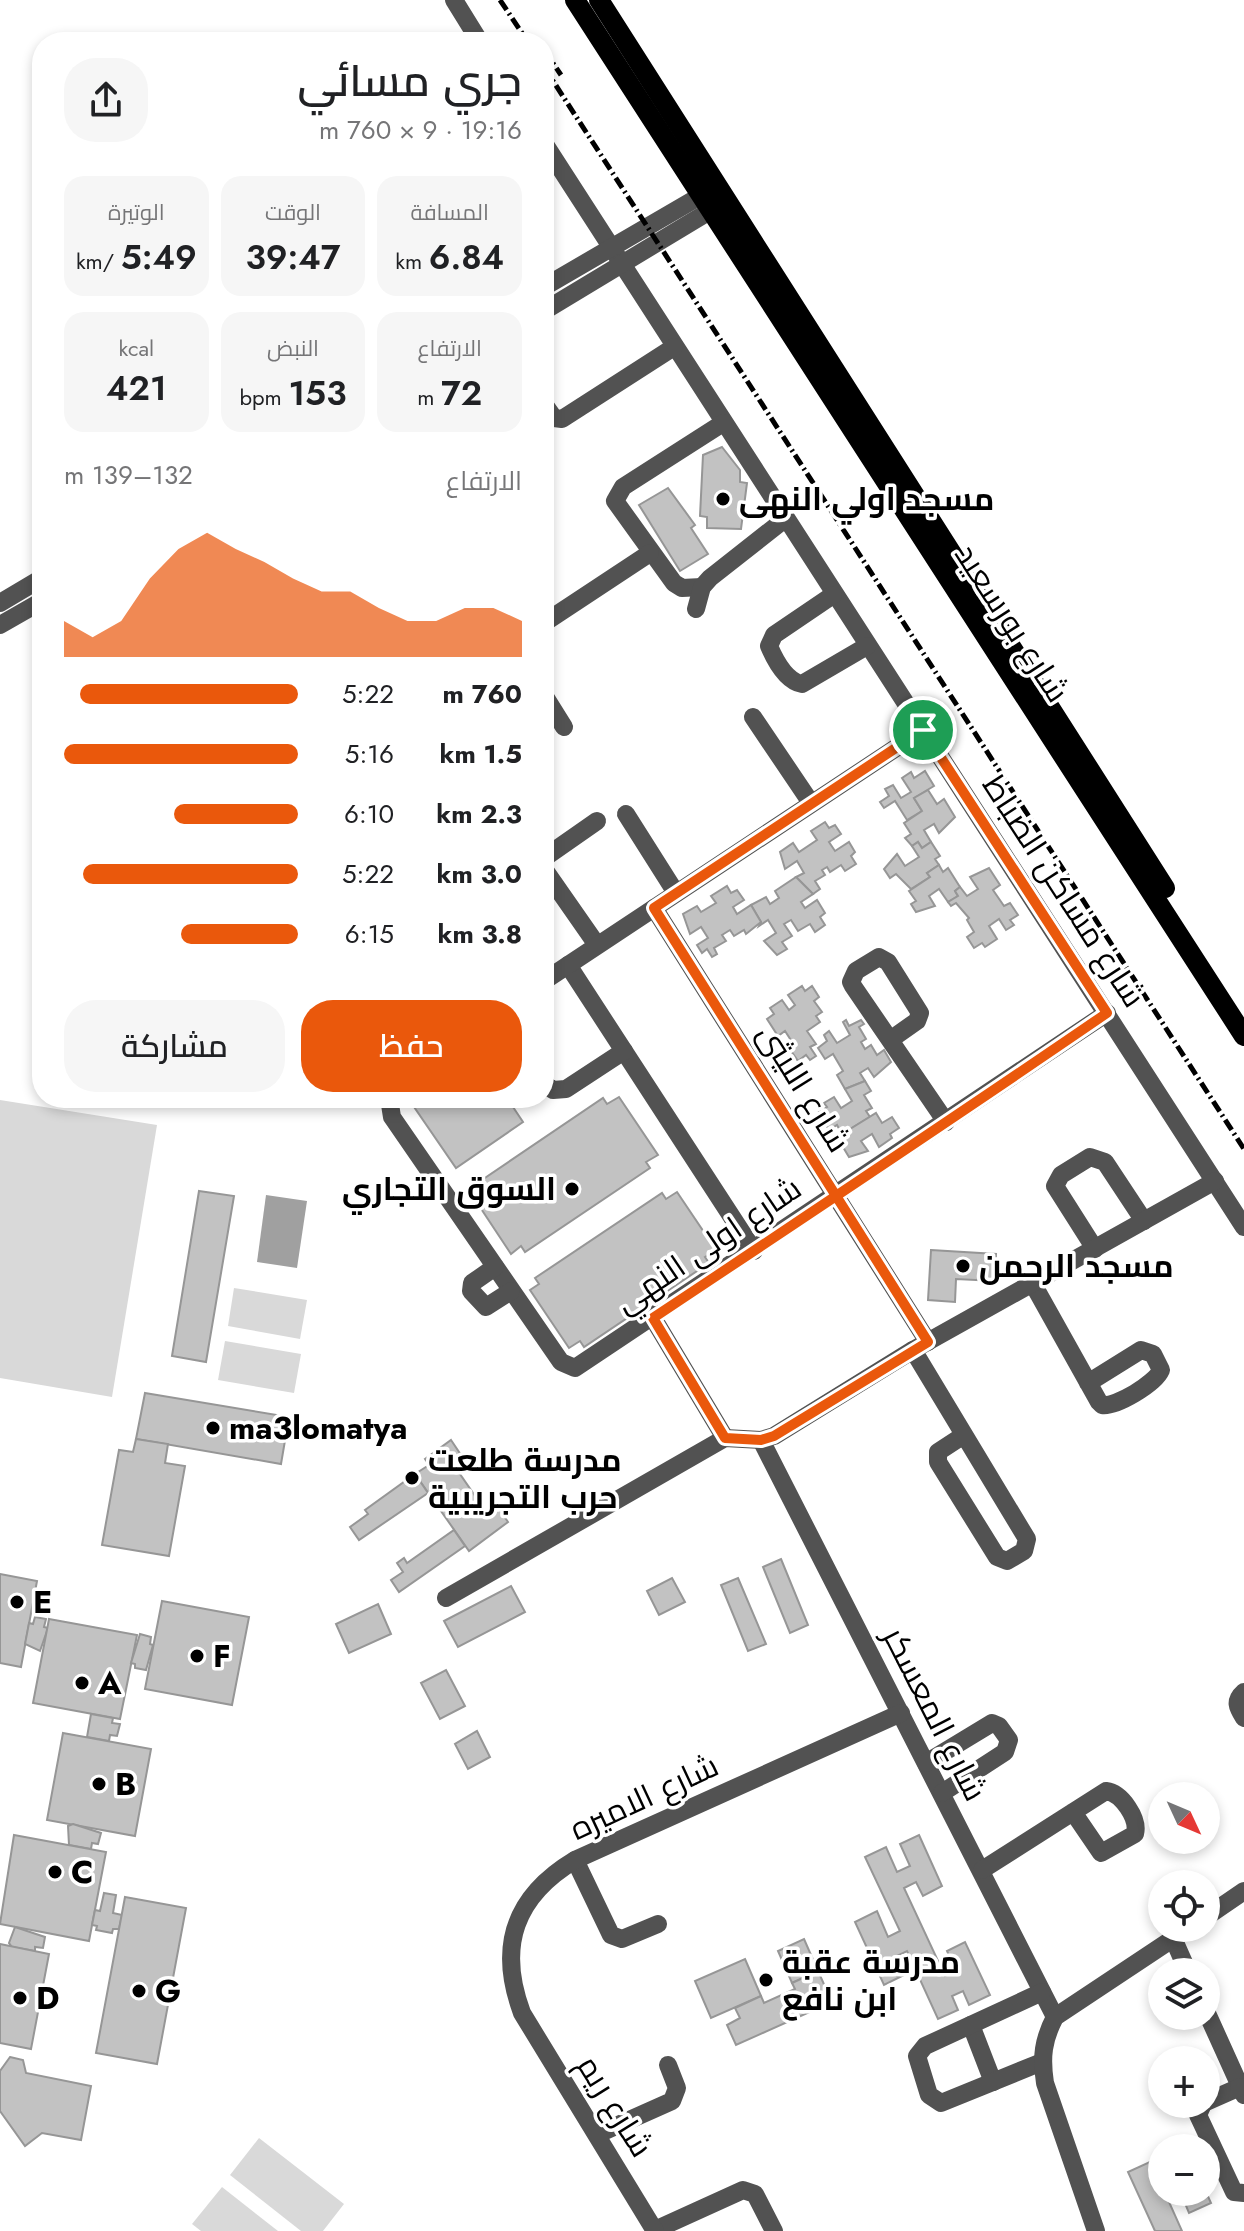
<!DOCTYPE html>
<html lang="ar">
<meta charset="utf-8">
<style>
body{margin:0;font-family:Jost,Cairo,sans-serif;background:#f6f6f6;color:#202124;direction:rtl;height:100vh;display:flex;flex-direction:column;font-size:30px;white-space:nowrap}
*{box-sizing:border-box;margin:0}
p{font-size:26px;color:#757577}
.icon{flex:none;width:44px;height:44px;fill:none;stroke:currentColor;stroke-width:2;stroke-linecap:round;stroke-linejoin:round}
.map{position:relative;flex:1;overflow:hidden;direction:ltr}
.drawer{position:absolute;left:32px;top:32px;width:522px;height:1076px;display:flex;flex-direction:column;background:#fff;border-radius:32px;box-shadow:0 4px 12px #0003;direction:rtl}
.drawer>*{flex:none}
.needle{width:52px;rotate:134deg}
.tools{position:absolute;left:1148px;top:1782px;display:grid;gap:16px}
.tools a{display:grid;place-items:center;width:72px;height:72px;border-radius:50%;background:#fff;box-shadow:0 4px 12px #0003;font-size:40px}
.pin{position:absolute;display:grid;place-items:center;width:68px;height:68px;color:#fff;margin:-34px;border:4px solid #fff;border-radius:50%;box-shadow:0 2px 8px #0007}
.round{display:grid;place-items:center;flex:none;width:84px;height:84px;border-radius:32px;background:#f6f6f6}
.overview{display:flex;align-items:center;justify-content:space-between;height:136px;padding:0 32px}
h1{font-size:44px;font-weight:600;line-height:60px}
.stats{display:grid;grid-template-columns:repeat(3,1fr);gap:12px;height:136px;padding:8px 32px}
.stats div{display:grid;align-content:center;border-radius:20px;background:#f6f6f6;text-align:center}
.stats b{font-size:34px;font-weight:600}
.stats small{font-size:22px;font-weight:400}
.stats p{font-size:22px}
.chart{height:224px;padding:16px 32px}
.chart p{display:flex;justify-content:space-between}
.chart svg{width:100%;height:144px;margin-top:8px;fill:#ea580c;opacity:.7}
.primary-button{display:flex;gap:16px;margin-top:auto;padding:16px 32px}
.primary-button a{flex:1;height:92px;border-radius:32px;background:#ea580c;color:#fff;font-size:32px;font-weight:600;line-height:92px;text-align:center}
.primary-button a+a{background:#f6f6f6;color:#202124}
ul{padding:0 32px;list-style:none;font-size:26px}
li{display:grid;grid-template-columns:128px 96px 1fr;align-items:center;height:60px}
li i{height:20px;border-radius:10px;background:#ea580c}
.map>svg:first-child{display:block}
.green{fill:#d9d9d9}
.water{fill:#a0a0a0}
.building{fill:#c2c2c2;stroke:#969696;stroke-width:2}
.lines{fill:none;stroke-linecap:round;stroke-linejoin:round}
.minor{stroke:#525252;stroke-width:18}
.major{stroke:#000;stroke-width:20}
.rail{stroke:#000;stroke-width:5;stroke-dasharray:12 4 2 4;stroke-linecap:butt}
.route-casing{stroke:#fff;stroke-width:16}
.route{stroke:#ea580c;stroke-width:10}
.poi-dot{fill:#000;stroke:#fff;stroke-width:3}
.labels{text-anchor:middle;stroke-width:7;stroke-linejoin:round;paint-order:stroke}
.poi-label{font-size:32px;font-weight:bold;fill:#000;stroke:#fff;text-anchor:start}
.street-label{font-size:32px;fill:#000;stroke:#fff}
</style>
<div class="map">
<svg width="1244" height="2231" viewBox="0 0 1244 2231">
<rect width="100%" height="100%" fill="#fff"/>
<g class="green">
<polygon points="0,1100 157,1125 112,1397 0,1378"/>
<polygon points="234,1288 307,1300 300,1339 228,1326"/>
<polygon points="225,1341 301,1354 294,1393 218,1380"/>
<polygon points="259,2138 344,2204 323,2231 301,2231 230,2175"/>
<polygon points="222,2187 278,2231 201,2231 192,2224"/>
</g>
<polygon class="water" points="266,1195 307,1201 297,1268 257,1262"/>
<g class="building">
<polygon points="722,447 740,470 740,482 747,483 741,529 707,528 707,517 700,516 703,455"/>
<polygon points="668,488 695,525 691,528 708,554 680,571 639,505"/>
<polygon points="925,771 934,786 914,798 922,811 907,820 895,801 884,808 880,802 889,796 885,789 893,785 901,798 911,792 902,778 911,772 914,778"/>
<polygon points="928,790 937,804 944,799 955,817 939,833 934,824 924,830 931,842 922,848 918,842 912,846 905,838 911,834 904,823 922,811 914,798"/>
<polygon points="825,822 829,828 835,825 841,834 829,842 835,851 849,842 855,852 851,856 856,864 845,871 841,865 830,872 827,867 822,870 825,875 815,881 820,889 813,894 796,877 804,873 797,861 785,869 780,852 793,843 799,852 817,840 811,831"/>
<polygon points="918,842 922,848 931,842 940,856 935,859 939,865 927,873 930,877 911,889 896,874 890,878 884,869 897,854 905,866 919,857 912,846"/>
<polygon points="939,865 943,872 948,868 960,887 955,891 958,896 948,902 939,889 929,896 935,906 916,912 911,904 916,901 909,891 930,877 927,873"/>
<polygon points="989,868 1000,885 993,890 1004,906 1010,903 1018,915 1010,920 1014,925 1006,930 999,919 989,926 997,939 985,947 982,943 974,948 967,937 974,932 967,920 969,918 956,903 951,906 948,902 958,896 955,891 960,887 967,896 978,889 970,877"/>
<polygon points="796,877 813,894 801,902 805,908 817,900 825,913 820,917 825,925 815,932 810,924 798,931 791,920 784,924 792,936 782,942 787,949 777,955 764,941 776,933 768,920 759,926 761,922 751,905 766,897 770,904 779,898 775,891"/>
<polygon points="727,886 731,893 737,890 744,900 733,907 737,914 751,905 761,922 746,934 744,930 734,936 730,930 722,935 726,941 714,948 717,954 712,957 707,949 702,953 697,945 708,938 701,927 690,934 683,914 697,906 701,912 716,903 711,896"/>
<polygon points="802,986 805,991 812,986 819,997 814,1001 822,1012 816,1016 820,1022 807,1031 816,1044 810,1047 816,1056 810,1060 806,1055 798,1061 789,1048 794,1045 785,1031 778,1036 767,1019 774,1014 770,1008 782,1000 789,1010 795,1005 788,995"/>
<polygon points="846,1020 849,1026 861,1020 864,1024 859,1027 866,1039 861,1042 865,1049 871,1045 877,1055 884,1050 891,1062 874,1077 868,1068 860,1073 865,1081 845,1089 837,1075 843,1071 833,1054 825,1059 818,1048 827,1041 824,1035 829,1031 837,1043 850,1035 843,1022"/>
<polygon points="865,1081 871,1091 864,1095 872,1108 866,1111 870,1117 842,1134 837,1125 829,1130 819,1112 827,1107 824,1103 834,1097 841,1108 852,1101 845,1089"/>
<polygon points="619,1097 658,1155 646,1162 650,1168 525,1252 521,1246 511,1254 472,1195 480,1190 476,1184 603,1098 607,1104"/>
<polygon points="415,1098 507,1098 523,1122 456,1168 410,1101"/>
<polygon points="876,1113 882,1123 892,1117 899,1128 890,1134 892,1138 879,1147 872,1134 861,1141 868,1151 849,1157 840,1142 845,1139 842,1134"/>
<polygon points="199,1191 234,1196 206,1362 172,1356"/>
<polygon points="677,1192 716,1250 705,1257 709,1263 584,1347 580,1341 569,1348 530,1290 539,1284 535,1278 662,1193 666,1199"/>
<polygon points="931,1250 996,1254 995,1281 956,1279 955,1302 928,1300"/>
<polygon points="145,1393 289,1417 281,1464 136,1439"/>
<polygon points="136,1439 168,1444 165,1463 185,1466 169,1556 102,1545 119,1450 133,1452"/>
<polygon points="451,1440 461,1455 451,1461 489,1516 499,1509 508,1522 469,1551 415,1474 429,1465 425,1459"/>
<polygon points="415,1474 428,1493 359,1540 350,1527 368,1514 365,1510"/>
<polygon points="454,1530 465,1546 399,1592 391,1580 403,1572 397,1563 404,1558 407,1563"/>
<polygon points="781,1559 808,1625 790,1633 763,1567"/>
<polygon points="0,1574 37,1581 21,1667 0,1663"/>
<polygon points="672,1578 685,1602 659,1615 647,1591"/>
<polygon points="738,1578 766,1644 748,1651 721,1585"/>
<polygon points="511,1586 525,1612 458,1647 444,1621"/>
<polygon points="162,1601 249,1617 232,1705 145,1689"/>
<polygon points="378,1604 391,1634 349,1653 336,1624"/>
<polygon points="35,1617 46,1619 44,1627 48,1628 40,1651 25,1644 29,1623 33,1624"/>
<polygon points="49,1619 137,1635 120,1719 33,1703"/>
<polygon points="140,1634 151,1637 150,1644 153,1645 146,1670 135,1668 135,1664 131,1663"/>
<polygon points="446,1670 465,1706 440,1719 421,1683"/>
<polygon points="91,1714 113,1718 112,1723 120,1724 117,1736 110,1735 109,1741 87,1737"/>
<polygon points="477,1731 490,1757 468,1769 455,1744"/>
<polygon points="63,1733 151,1749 135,1836 47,1820"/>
<polygon points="73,1824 101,1833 98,1844 92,1843 91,1849 69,1845 68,1826"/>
<polygon points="14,1835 106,1852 89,1941 0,1924"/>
<polygon points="919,1835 942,1886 923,1896 916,1882 904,1888 945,1976 956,1971 947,1951 965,1942 990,1995 969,2005 963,1991 952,1996 958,2010 938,2019 907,1951 895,1957 904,1975 884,1985 855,1922 877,1911 888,1937 900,1931 865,1857 886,1847 897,1872 910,1866 900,1844"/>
<polygon points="104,1893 116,1895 113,1913 122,1915 119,1929 113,1929 112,1933 96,1930 97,1926 92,1925 95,1910 100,1911"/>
<polygon points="125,1897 186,1908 157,2064 96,2053"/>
<polygon points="15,1927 45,1937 43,1948 35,1947 35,1951 12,1947 9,1943"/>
<polygon points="804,1939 818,1971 792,1983 778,1951"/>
<polygon points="0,1944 49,1954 31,2049 0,2043"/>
<polygon points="745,1959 761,1996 711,2018 695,1981"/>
<polygon points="818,1971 832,2002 736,2045 727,2025 740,2018 735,2008 761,1996 764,2003 795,1989 792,1983"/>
<polygon points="10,2057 23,2060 26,2073 91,2086 81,2140 42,2133 25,2146 0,2111 0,2071"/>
<polygon points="1152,2161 1162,2180 1162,2192 1206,2192 1211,2203 1189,2213 1182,2196 1169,2202 1182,2231 1155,2231 1128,2172"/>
</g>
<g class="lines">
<g class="minor">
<polyline points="454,0 480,42"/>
<polyline points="544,143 1244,1227"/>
<polyline points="544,287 714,188"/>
<polyline points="544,311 723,203"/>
<polyline points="544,404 554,418 562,419 674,347"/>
<polyline points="702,587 682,588 674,583 615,501 623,487 723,423"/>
<path d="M833,595L774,635L769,646C775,660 786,681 802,684L867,646"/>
<polyline points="0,603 42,578"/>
<polyline points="696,609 702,587 710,578 785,519"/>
<polyline points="544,623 650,553"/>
<polyline points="0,625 42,601"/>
<polyline points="544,695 564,727"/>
<polyline points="753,717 811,803"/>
<polyline points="626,814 676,893"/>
<polyline points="544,858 597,821"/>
<polyline points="544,869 597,945"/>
<polyline points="654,908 928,1342"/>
<polyline points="568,965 754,1251"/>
<polyline points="544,981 923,730"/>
<polyline points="890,1040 917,1021 920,1013 888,962 879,957 856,971 851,982 853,986 946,1122"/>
<polyline points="544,1084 553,1090 566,1089 624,1051"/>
<polyline points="389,1098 392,1117 561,1362 575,1368 1107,1013"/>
<polyline points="1095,1249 1055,1186 1061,1175 1090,1157 1105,1162 1144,1221"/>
<polyline points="495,1267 472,1283 471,1291 486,1307 511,1291"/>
<path d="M1033,1284L1099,1402L1102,1405C1116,1407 1155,1384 1161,1370L1153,1354L1141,1350L1088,1383"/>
<polyline points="653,1318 725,1438"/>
<polyline points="913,1350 1027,1539 1024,1551 1007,1561 997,1557 938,1462 938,1452 964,1435"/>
<polyline points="761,1440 1055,2017"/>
<polyline points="446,1598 725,1438 761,1440 774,1436 913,1350 1215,1181"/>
<path d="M1244,1692C1234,1701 1237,1707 1244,1718"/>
<polyline points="926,1763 992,1723 999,1726 1009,1740 1005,1752 942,1793"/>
<polyline points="575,1860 611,1935 622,1939 658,1924"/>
<path d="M982,1870L1106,1791C1122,1793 1139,1819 1135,1834L1101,1853L1073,1812"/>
<polyline points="1206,1917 1244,1891"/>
<polyline points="1173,1938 1188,1972"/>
<polyline points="1206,2011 1244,2095"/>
<polyline points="971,2025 993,2082"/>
<polyline points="1042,2062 941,2103 929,2095 917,2056 925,2046 1042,1992"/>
<polyline points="1206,2102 1240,2087"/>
<polyline points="1203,2104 1198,2115 1234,2192 1244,2193"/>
<polyline points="598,2134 672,2101 677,2088 668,2065"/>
<polyline points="655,2230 743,2190 755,2194 774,2231"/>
<path d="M655,2231L522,2013C497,1946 515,1896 575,1860L901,1713"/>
<path d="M1096,2231L1045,2083C1041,2057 1043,2040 1055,2017L1189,1928"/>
</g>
<g class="major">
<polyline points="575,0 1244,1036"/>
<polyline points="599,0 1165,888"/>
</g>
<g class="rail">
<polyline points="500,0 528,42"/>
<polyline points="544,50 561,75"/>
<polyline points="544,67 1244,1149"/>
</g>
</g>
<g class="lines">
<defs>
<path id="route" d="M923,730L654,908C745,1052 837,1197 928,1342L774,1436L761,1440L725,1438L653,1318C805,1217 957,1116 1107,1013L923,730"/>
</defs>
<use href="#route" class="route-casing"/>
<use href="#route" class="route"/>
</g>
<g class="poi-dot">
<circle cx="723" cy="499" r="8"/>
<circle cx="572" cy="1189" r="8"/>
<circle cx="963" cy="1266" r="8"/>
<circle cx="213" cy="1428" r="8"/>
<circle cx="412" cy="1478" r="8"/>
<circle cx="17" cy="1602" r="8"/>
<circle cx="197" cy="1656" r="8"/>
<circle cx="82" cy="1683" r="8"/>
<circle cx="99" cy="1784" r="8"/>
<circle cx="55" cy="1872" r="8"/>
<circle cx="766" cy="1980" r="8"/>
<circle cx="139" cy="1991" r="8"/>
<circle cx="20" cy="1998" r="8"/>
</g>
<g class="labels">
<g class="poi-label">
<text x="739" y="510">مسجد اولي النهى</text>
<text x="556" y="1200" text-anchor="end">السوق التجاري</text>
<text x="979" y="1277">مسجد الرحمن</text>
<text x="229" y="1439">ma3lomatya</text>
<text x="428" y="1471">مدرسة طلعت<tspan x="428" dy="37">حرب التجريبية</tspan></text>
<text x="33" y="1613">E</text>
<text x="213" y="1667">F</text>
<text x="98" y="1694">A</text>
<text x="115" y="1795">B</text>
<text x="71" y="1883">C</text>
<text x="782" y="1973">مدرسة عقبة<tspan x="782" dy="37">ابن نافع</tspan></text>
<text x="155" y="2002">G</text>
<text x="36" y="2009">D</text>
</g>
<g class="street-label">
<text transform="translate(1012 623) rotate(57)" y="11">شارع بورسعيد</text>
<text transform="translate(1064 891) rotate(57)" y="11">شارع مساكن الضباط</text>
<text transform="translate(804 1088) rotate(58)" y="11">شارع الليثى</text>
<text transform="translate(708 1245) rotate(-34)" y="11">شارع اولى النهي</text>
<text transform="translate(935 1714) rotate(63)" y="11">شارع المعسكر</text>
<text transform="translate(644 1797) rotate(-25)" y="11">شارع الاميره</text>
<text transform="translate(615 2106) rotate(58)" y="11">شارع ريم</text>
</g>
</g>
</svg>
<div class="tools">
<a><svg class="needle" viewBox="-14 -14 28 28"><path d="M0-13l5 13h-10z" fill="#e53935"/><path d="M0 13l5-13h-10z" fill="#757577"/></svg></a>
<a><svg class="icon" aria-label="locate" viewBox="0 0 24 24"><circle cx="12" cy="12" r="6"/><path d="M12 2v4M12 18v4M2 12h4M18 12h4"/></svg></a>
<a><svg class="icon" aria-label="layers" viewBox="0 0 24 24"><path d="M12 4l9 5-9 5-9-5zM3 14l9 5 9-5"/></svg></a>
<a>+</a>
<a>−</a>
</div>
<div class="pin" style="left:923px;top:730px;background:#1e9e55"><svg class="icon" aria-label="arrive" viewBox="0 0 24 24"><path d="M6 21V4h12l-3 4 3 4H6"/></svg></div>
<section class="drawer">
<div class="overview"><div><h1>جري مسائي</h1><p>19:16 · 9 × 760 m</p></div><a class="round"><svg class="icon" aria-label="share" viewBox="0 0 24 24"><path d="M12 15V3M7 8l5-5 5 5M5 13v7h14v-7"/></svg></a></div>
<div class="stats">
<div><p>المسافة</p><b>6.84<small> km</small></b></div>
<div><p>الوقت</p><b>39:47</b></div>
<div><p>الوتيرة</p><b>5:49<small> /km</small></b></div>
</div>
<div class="stats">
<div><p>الارتفاع</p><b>72<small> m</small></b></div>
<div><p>النبض</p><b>153<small> bpm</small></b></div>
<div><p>kcal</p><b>421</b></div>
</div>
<div class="chart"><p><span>الارتفاع</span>132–139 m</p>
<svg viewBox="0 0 160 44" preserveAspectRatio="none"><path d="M0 44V33L10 38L20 33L30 20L40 11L50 6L60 11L70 15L80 20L90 24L100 24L110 29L120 33L130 33L140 29L150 29L160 33V44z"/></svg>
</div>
<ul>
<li><b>760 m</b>5:22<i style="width:93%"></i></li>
<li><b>1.5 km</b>5:16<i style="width:100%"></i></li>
<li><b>2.3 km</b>6:10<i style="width:53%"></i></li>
<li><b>3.0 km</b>5:22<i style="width:92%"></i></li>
<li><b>3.8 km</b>6:15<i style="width:50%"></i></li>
</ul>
<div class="primary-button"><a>حفظ</a><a>مشاركة</a></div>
</section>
</div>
